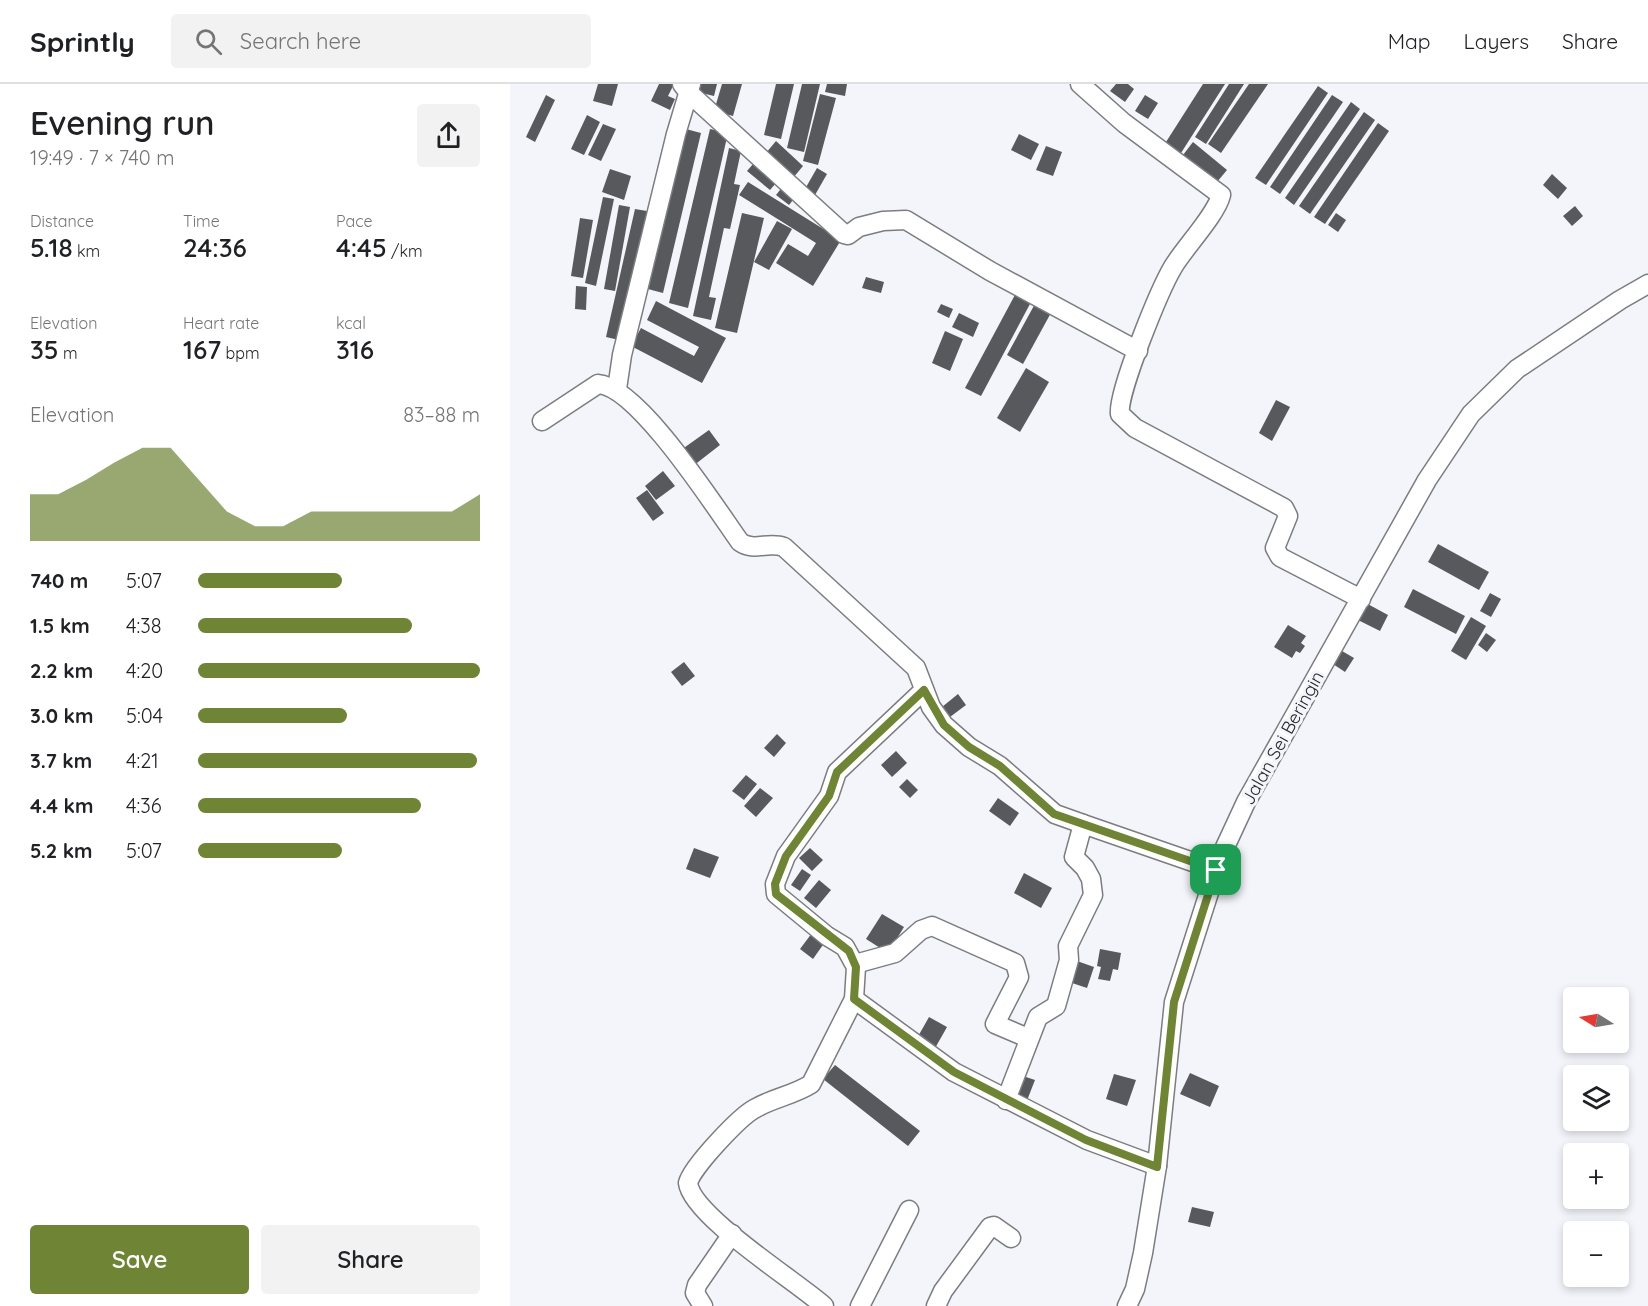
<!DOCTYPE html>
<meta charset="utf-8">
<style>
body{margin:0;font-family:Quicksand,sans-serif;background:#f2f2f2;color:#202124;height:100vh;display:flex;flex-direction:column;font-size:22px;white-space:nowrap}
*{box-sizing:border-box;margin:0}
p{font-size:20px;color:#757577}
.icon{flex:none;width:33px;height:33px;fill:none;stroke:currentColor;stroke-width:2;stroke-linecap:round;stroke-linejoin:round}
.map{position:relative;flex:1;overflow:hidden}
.side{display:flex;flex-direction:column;background:#fff;width:510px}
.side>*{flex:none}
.needle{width:39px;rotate:281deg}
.buttons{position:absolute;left:1053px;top:903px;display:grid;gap:12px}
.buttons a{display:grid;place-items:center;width:66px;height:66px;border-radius:6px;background:#fff;box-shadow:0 3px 9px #0003;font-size:30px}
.pin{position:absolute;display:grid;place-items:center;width:51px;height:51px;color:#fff;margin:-26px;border-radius:12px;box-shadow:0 3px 9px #0006}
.round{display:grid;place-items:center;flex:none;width:63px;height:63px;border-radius:6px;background:#f2f2f2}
.head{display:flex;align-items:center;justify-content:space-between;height:102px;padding:0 30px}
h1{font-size:33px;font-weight:600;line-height:45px}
.metrics{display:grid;grid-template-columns:repeat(3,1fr);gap:9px;height:102px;padding:6px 30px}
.metrics div{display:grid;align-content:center}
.metrics b{font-size:26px;font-weight:600}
.metrics small{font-size:16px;font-weight:400}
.metrics p{font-size:16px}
.chart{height:168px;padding:12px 30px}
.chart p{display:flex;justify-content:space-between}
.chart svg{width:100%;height:108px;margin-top:6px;fill:#6f8435;opacity:.7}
.action{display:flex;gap:12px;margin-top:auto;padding:12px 30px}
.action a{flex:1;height:69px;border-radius:6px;background:#6f8435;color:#fff;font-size:24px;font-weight:600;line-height:69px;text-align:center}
.action a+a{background:#f2f2f2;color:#202124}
ul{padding:0 30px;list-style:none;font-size:20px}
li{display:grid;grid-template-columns:96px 72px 1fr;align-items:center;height:45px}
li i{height:15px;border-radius:8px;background:#6f8435}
header{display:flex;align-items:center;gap:36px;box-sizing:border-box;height:84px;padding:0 30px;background:#fff;border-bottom:2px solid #e0e0e0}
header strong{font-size:28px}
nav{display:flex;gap:33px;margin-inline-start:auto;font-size:21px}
.search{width:420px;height:54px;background:#f2f2f2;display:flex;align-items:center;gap:15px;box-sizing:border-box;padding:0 21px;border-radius:6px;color:#757577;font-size:22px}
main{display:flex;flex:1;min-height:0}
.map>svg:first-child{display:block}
.building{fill:#58595d}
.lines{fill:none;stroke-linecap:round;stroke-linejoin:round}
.minor-casing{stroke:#7b7d81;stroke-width:21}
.minor{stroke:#fff;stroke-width:18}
.route-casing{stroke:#fff;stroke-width:12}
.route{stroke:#6f8435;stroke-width:8}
.labels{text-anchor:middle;stroke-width:6;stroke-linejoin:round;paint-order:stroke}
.street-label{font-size:18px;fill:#28282a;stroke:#f4f5fa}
</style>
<header>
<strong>Sprintly</strong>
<div class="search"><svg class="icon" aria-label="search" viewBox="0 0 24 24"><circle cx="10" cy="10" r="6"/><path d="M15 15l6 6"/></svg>Search here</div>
<nav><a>Map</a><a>Layers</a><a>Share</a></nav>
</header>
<main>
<section class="side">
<div class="head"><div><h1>Evening run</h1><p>19:49 · 7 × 740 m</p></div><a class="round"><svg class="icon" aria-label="share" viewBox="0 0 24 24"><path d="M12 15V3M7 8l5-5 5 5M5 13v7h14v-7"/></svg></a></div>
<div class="metrics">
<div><p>Distance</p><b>5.18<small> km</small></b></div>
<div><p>Time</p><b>24:36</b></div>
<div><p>Pace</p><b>4:45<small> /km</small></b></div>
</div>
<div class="metrics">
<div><p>Elevation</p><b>35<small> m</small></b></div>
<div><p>Heart rate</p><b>167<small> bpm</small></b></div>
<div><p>kcal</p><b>316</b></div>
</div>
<div class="chart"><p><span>Elevation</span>83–88 m</p>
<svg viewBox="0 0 160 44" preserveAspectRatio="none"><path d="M0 44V25L10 25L20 19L30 12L40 6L50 6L60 19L70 32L80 38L90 38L100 32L110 32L120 32L130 32L140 32L150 32L160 25V44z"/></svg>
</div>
<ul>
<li><b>740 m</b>5:07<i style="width:51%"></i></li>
<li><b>1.5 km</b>4:38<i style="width:76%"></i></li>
<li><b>2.2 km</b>4:20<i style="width:100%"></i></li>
<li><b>3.0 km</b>5:04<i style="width:53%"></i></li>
<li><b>3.7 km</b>4:21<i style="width:99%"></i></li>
<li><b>4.4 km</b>4:36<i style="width:79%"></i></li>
<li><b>5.2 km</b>5:07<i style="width:51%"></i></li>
</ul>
<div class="action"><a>Save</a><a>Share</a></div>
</section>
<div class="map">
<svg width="1138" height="1222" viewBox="0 0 1138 1222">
<rect width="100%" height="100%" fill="#f4f5fa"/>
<g class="building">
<polygon points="88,0 108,0 102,22 83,17"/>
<polygon points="149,0 164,0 158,12 165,15 160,26 141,17"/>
<polygon points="184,0 207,0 204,12 183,7"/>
<polygon points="212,0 232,0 223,32 204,27"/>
<polygon points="266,0 284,0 271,55 254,51"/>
<polygon points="292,0 310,0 294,68 277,64"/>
<polygon points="317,0 337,0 335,12 315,8"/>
<polygon points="606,0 618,0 624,5 615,18 600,7"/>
<polygon points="693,0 715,0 671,69 656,58"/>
<polygon points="719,0 734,0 696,60 685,53"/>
<polygon points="739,0 758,0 711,69 698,60"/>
<polygon points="808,2 818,9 756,101 745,94"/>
<polygon points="310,10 326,14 308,81 293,77"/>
<polygon points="36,11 45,16 25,58 16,53"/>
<polygon points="635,11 648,19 638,35 625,27"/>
<polygon points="822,11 833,18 770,110 760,103"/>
<polygon points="841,18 850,25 784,121 775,114"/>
<polygon points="854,28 865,36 800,130 789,122"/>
<polygon points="77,31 90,38 74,71 61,65"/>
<polygon points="868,39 879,47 815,140 804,133"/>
<polygon points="93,40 106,45 91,77 78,71"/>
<polygon points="172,44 191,49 153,209 134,204"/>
<polygon points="200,45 218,49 178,224 159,219"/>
<polygon points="509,50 529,60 521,76 501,66"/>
<polygon points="266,57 293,82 283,94 256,69"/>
<polygon points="683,58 717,86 707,98 673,71"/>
<polygon points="536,62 552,68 543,92 526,86"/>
<polygon points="219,64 231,67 224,100 230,101 220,145 214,144 199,213 206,214 201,236 183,232"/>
<polygon points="243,80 266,99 260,106 237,87"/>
<polygon points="307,84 317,90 305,111 295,105"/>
<polygon points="100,85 121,92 114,116 92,108"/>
<polygon points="1042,90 1057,104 1048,115 1033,101"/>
<polygon points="238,98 331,156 303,202 266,179 278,160 298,172 306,159 229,111"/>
<polygon points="274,101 287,111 279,121 266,111"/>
<polygon points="93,113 104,115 86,202 75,199"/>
<polygon points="109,121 120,123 105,207 94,205"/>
<polygon points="1065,122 1073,132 1062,142 1053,132"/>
<polygon points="125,125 137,127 109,256 96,253"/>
<polygon points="232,129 254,134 227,249 205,244"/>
<polygon points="826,129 836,136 828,148 818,141"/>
<polygon points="70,134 83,136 73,194 61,192"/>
<polygon points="267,137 282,145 259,186 244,178"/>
<polygon points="356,193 374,198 371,209 352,204"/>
<polygon points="66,202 77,203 76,226 65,225"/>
<polygon points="506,209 521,218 471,312 455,304"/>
<polygon points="146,217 216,254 192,299 121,262 131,244 184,272 189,263 137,236"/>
<polygon points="526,218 542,227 513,280 497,271"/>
<polygon points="431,220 443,225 439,234 427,228"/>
<polygon points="449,229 469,239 463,253 442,243"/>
<polygon points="435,247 453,255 440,287 422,279"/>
<polygon points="516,284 539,298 510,348 487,334"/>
<polygon points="766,316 780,323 762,357 749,349"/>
<polygon points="199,346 210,361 183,382 171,366"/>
<polygon points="153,387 165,402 146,416 135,402"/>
<polygon points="137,406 154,429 143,437 126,414"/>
<polygon points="928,460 979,488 969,506 918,478"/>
<polygon points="903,505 955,532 946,550 894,523"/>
<polygon points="980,509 991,515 981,533 970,527"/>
<polygon points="854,518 878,531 870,547 846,535"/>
<polygon points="961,533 976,542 956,576 941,567"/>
<polygon points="778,541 796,552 791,559 795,562 790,569 786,567 782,574 764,563"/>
<polygon points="976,549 986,556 977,568 968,561"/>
<polygon points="832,567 844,574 835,588 823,580"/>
<polygon points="174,578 185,592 172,602 161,588"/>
<polygon points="448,610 456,621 440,633 432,623"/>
<polygon points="267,650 276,659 264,673 254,664"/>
<polygon points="386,667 397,679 382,693 371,681"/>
<polygon points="236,691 247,700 234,716 222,707"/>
<polygon points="397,695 408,706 400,714 389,703"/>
<polygon points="250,704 263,714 246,733 234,722"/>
<polygon points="488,714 509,729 500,742 479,727"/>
<polygon points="184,764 209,773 200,794 176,785"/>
<polygon points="300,764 313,776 302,787 289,774"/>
<polygon points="292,785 301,791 290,807 281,801"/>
<polygon points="514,789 542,804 531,824 504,809"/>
<polygon points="309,796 321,806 306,824 294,814"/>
<polygon points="372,830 394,843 378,869 356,855"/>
<polygon points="302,849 315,858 303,875 290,865"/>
<polygon points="590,865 611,869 608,886 603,885 600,897 588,895 591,883 587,882"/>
<polygon points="567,877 584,883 577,904 559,898"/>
<polygon points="419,933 437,943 424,966 406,956"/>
<polygon points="325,981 410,1047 398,1062 313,995"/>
<polygon points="680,989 709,1002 700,1023 670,1010"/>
<polygon points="604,990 626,996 617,1022 596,1015"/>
<polygon points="513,992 525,996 516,1019 504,1014"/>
<polygon points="682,1123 704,1128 700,1143 678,1138"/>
</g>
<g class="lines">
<defs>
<g id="minor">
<polyline points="172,0 179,9 334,150 338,151 349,143 373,137 396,136 480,187 628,267"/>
<path d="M570,0L614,39L711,111C706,131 675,163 663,183C650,205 607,309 610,330L625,344L774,424L778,432L765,464L770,473L851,515"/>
<polyline points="107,305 112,271 166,50 181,0"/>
<path d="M32,337L88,300C128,302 205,423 230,458C244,468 258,457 274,463L406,584L421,623L434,641L459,663L490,682L545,730L573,740L564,773L575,784L581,795L583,811L558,862L559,876L546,922L528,933L496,1016"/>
<polyline points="573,740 706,786"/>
<polyline points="345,880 385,869 411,846 422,842 505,879 509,893 485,940 518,954"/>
<polyline points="344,915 444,988 577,1056 647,1082"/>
<polyline points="193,1222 185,1209 187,1201 222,1150"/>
<path d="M314,1222C286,1197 182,1132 178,1099C182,1083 231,1031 246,1024C263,1014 284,1011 301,1000L344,915L346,883L335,863L317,852L266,810L265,800L276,772L319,712L327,688L414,606"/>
<polyline points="350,1222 399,1126"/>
<polyline points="426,1222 433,1207 480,1143 484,1142 501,1154"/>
<polyline points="617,1222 625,1205 633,1169 647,1082 664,918 710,774 736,718 917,396 961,330 1007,285 1110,216 1138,200"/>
</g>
</defs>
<use href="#minor" class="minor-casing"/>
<use href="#minor" class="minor"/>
</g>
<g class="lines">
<defs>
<polygon id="route" points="414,606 434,641 459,663 490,682 544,730 706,786 664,918 647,1083 576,1056 444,988 344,915 346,883 339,867 266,810 265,800 276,772 319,712 327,688"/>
</defs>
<use href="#route" class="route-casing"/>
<use href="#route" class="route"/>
</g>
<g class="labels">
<g class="street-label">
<text transform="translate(773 654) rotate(-61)" y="6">Jalan Sei Beringin</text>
</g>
</g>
</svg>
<div class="buttons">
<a><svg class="needle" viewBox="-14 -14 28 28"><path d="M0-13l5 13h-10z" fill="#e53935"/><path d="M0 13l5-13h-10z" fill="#757577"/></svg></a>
<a><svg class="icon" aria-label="layers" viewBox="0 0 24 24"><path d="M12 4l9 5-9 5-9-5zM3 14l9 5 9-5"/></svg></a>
<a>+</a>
<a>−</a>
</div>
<div class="pin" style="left:706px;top:786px;background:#1e9e55"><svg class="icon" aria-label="arrive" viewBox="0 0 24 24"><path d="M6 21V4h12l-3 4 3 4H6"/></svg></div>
</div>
</main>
